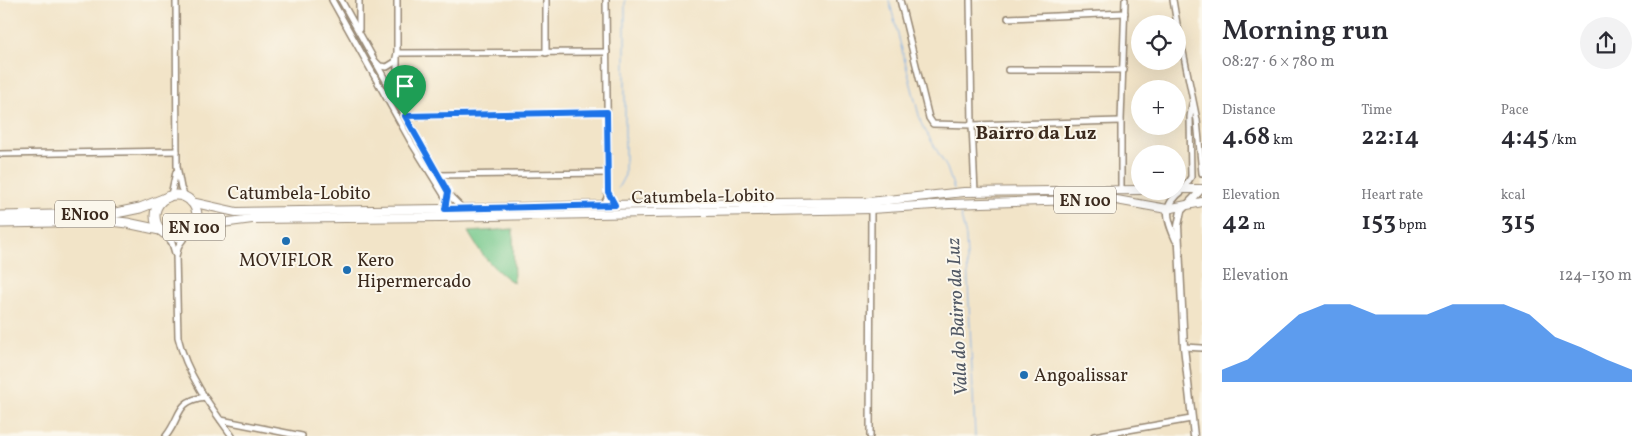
<!DOCTYPE html>
<meta charset="utf-8">
<style>
body{margin:0;font-family:Vollkorn,serif;background:#f2f2f3;color:#2b2b33;height:100vh;display:flex;flex-direction:column;font-size:19px;white-space:nowrap}
*{box-sizing:border-box;margin:0}
p{font-size:16px;color:#7c7c81}
.icon{flex:none;width:28px;height:28px;fill:none;stroke:currentColor;stroke-width:2;stroke-linecap:round;stroke-linejoin:round}
.map{position:relative;flex:1;overflow:hidden}
.sheet{display:flex;flex-direction:column;background:#fff;width:450px}
.sheet>*{flex:none}
.fabs{position:absolute;left:1131px;top:15px;display:grid;gap:10px}
.fabs a{display:grid;place-items:center;width:55px;height:55px;border-radius:50%;background:#fff;box-shadow:0 5px 20px #0002;font-size:25px}
.pin{position:absolute;display:grid;place-items:center;width:42px;height:42px;color:#fff;margin:-51px -21px;border-radius:50% 50% 50% 0;rotate:-45deg;box-shadow:0 0 5px #0007}
.pin .icon{rotate:45deg}
.round{display:grid;place-items:center;flex:none;width:52px;height:52px;border-radius:26px;background:#f2f2f3}
.head{display:flex;align-items:center;justify-content:space-between;height:85px;padding:0 20px}
h1{font-size:28px;font-weight:600;line-height:38px}
.stats{display:grid;grid-template-columns:repeat(3,1fr);gap:8px;height:85px;padding:5px 20px}
.stats div{display:grid;align-content:center}
.stats b{font-size:25px;font-weight:600}
.stats small{font-size:14px;font-weight:400}
.stats p{font-size:14px}
.chart{height:140px;padding:10px 20px}
.chart p{display:flex;justify-content:space-between}
.chart svg{width:100%;height:90px;margin-top:5px;fill:#1a73e8;opacity:.7}
main{display:flex;flex:1;min-height:0}
.map>svg:first-child{display:block}
.green{fill:#73c78a;stroke:#577854}
.lines{fill:none;stroke-linecap:round;stroke-linejoin:round}
.stream{stroke:#7bade7;stroke-width:1}
.minor-casing{stroke:#968773;stroke-width:8}
.tertiary-casing{stroke:#968773;stroke-width:9}
.primary-casing{stroke:#968773;stroke-width:10}
.trunk-casing{stroke:#968773;stroke-width:11}
.minor{stroke:#fff;stroke-width:5}
.tertiary{stroke:#fff;stroke-width:6}
.primary{stroke:#fff;stroke-width:8}
.trunk{stroke:#fff;stroke-width:9}
.route-casing{stroke:#fff;stroke-width:10}
.route{stroke:#1a73e8;stroke-width:6}
.poi-dot{fill:#1f6fb2;stroke:#fbf7ec;stroke-width:2}
.labels{text-anchor:middle;stroke-width:4;stroke-linejoin:round;paint-order:stroke}
.shield{fill:#fbf7ec;stroke:#75685c;stroke-width:1}
.shield-label{font-size:16px;font-weight:bold;fill:#3b2a1e}
.street-label{font-size:18px;fill:#3b2a1e;stroke:#fbf7ec}
.poi-label{font-size:18px;fill:#3b2a1e;stroke:#fbf7ec;text-anchor:start}
.neighbourhood-label{font-size:19px;font-weight:bold;fill:#3b2a1e;stroke:#fbf7ec}
.water-label{font-size:19px;font-style:italic;fill:#515864;stroke:#fbf7ec}
</style>
<main>
<div class="map">
<svg width="1202" height="436" viewBox="0 0 1202 436">
<rect width="100%" height="100%" fill="#fbf7ec"/>
<filter id="ink" filterUnits="userSpaceOnUse"><feTurbulence type="fractalNoise" baseFrequency=".02" numOctaves="2"/><feDisplacementMap in="SourceGraphic" scale="10" xChannelSelector="R" yChannelSelector="G"/><feConvolveMatrix kernelMatrix="1 2 1 2 8 2 1 2 1" color-interpolation-filters="sRGB"/></filter>
<filter id="wash" filterUnits="userSpaceOnUse"><feTurbulence type="fractalNoise" baseFrequency=".0096" numOctaves="4" result="noise"/><feDisplacementMap in="SourceGraphic" scale="20" xChannelSelector="R" yChannelSelector="G"/><feGaussianBlur stdDeviation="1.12" result="paint"/><feColorMatrix in="noise" values="0 0 0 0 0 0 0 0 0 0 0 0 0 0 0 0 0 1.4 0 .05"/><feComposite in="paint" operator="in"/></filter>
<g filter="url(#wash)">
<rect width="100%" height="100%" fill="#f2e4c8"/>
<path class="green" d="M513,229L514,283C492,269 481,254 468,232Z"/>
<g class="lines">
<g class="stream">
<polyline points="889,0 921,123 947,168 954,189"/>
<polyline points="618,188 625,175 625,0"/>
<polyline points="959,208 966,237 975,436"/>
</g>
</g>
</g>
<g filter="url(#ink)">
<g class="lines">
<defs>
<g id="minor">
<polyline points="176,0 177,166 181,188 186,198"/>
<polyline points="332,0 411,142 447,200"/>
<polyline points="341,0 450,196 462,208"/>
<polyline points="359,0 359,29"/>
<polyline points="397,0 397,99"/>
<polyline points="900,0 929,118 933,124 972,125 1121,121"/>
<polyline points="970,0 972,125 975,193"/>
<polyline points="1173,0 1177,24"/>
<polyline points="1008,18 1125,13"/>
<polyline points="1178,27 1197,120 1202,173"/>
<polyline points="546,53 546,0"/>
<polyline points="374,60 380,66 387,67 395,62 397,53 607,52"/>
<polyline points="1008,70 1124,70"/>
<polyline points="405,116 607,112"/>
<polyline points="0,154 177,151"/>
<polyline points="438,175 608,173"/>
<polyline points="1184,188 1191,177 1190,117 1192,104"/>
<polyline points="1121,190 1121,121 1125,0"/>
<polyline points="171,195 176,172"/>
<polyline points="603,205 607,198 608,192 606,0"/>
<polyline points="165,234 172,243 175,253"/>
<path d="M187,234L179,245L176,256L178,337C186,373 210,406 232,436"/>
<polyline points="1184,347 1202,348"/>
<polyline points="221,420 302,436"/>
<path d="M166,436C182,416 175,401 205,397"/>
<polyline points="870,436 871,209"/>
<polyline points="1094,436 1191,419"/>
</g>
<g id="tertiary">
<path d="M1176,240C1166,217 1162,205 1184,189"/>
<polyline points="1194,436 1184,347 1178,226 1181,211 1202,189"/>
</g>
<g id="primary">
<polyline points="1178,189 1202,189"/>
<polyline points="191,202 236,212 443,209 603,205 869,202 964,192 1140,190"/>
<polyline points="189,232 222,223 252,219 439,217 871,209 949,204 1111,199 1167,209 1202,202"/>
</g>
<g id="trunk">
<circle cx="176" cy="216" r="21"/>
<polyline points="0,216 111,214 140,208 168,197"/>
<polyline points="0,223 110,221 127,223 160,230"/>
</g>
</defs>
<use href="#minor" class="minor-casing"/>
<use href="#tertiary" class="tertiary-casing"/>
<use href="#primary" class="primary-casing"/>
<use href="#trunk" class="trunk-casing"/>
<use href="#minor" class="minor"/>
<use href="#tertiary" class="tertiary"/>
<use href="#primary" class="primary"/>
<use href="#trunk" class="trunk"/>
</g>
</g>
<g class="lines" filter="url(#ink)">
<defs>
<polygon id="route" points="607,112 608,192 615,205 445,209 448,192 405,116"/>
</defs>
<use href="#route" class="route-casing"/>
<use href="#route" class="route"/>
</g>
<g class="poi-dot">
<circle cx="286" cy="241" r="5"/>
<circle cx="347" cy="270" r="5"/>
<circle cx="1024" cy="375" r="5"/>
</g>
<g class="labels">
<g class="shield">
<rect x="1054" y="186.5" width="62" height="27" rx="4"/>
<rect x="55" y="200.5" width="60" height="27" rx="4"/>
<rect x="163" y="213.5" width="62" height="27" rx="4"/>
</g>
<g class="shield-label">
<text x="1085" y="206">EN 100</text>
<text x="85" y="220">EN100</text>
<text x="194" y="233">EN 100</text>
</g>
<g class="street-label">
<text x="299" y="199">Catumbela-Lobito</text>
<text transform="translate(703 196) rotate(-1)" y="6">Catumbela-Lobito</text>
</g>
<g class="poi-label">
<text x="286" y="266" text-anchor="middle">MOVIFLOR</text>
<text x="357" y="266">Kero<tspan x="357" dy="21">Hipermercado</tspan></text>
<text x="1034" y="381">Angoalissar</text>
</g>
<g class="neighbourhood-label">
<text x="1036" y="139">Bairro da Luz</text>
</g>
<g class="water-label">
<text transform="translate(956 317) rotate(-93)" y="7">Vala do Bairro da Luz</text>
</g>
</g>
</svg>
<div class="fabs">
<a><svg class="icon" aria-label="locate" viewBox="0 0 24 24"><circle cx="12" cy="12" r="6"/><path d="M12 2v4M12 18v4M2 12h4M18 12h4"/></svg></a>
<a>+</a>
<a>−</a>
</div>
<div class="pin" style="left:405px;top:116px;background:#1e9e55"><svg class="icon" aria-label="arrive" viewBox="0 0 24 24"><path d="M6 21V4h12l-3 4 3 4H6"/></svg></div>
</div>
<section class="sheet">
<div class="head"><div><h1>Morning run</h1><p>08:27 · 6 × 780 m</p></div><a class="round"><svg class="icon" aria-label="share" viewBox="0 0 24 24"><path d="M12 15V3M7 8l5-5 5 5M5 13v7h14v-7"/></svg></a></div>
<div class="stats">
<div><p>Distance</p><b>4.68<small> km</small></b></div>
<div><p>Time</p><b>22:14</b></div>
<div><p>Pace</p><b>4:45<small> /km</small></b></div>
</div>
<div class="stats">
<div><p>Elevation</p><b>42<small> m</small></b></div>
<div><p>Heart rate</p><b>153<small> bpm</small></b></div>
<div><p>kcal</p><b>315</b></div>
</div>
<div class="chart"><p><span>Elevation</span>124–130 m</p>
<svg viewBox="0 0 160 44" preserveAspectRatio="none"><path d="M0 44V38L10 33L20 22L30 11L40 6L50 6L60 11L70 11L80 11L90 6L100 6L110 6L120 11L130 22L140 27L150 33L160 38V44z"/></svg>
</div>
</section>
</main>
